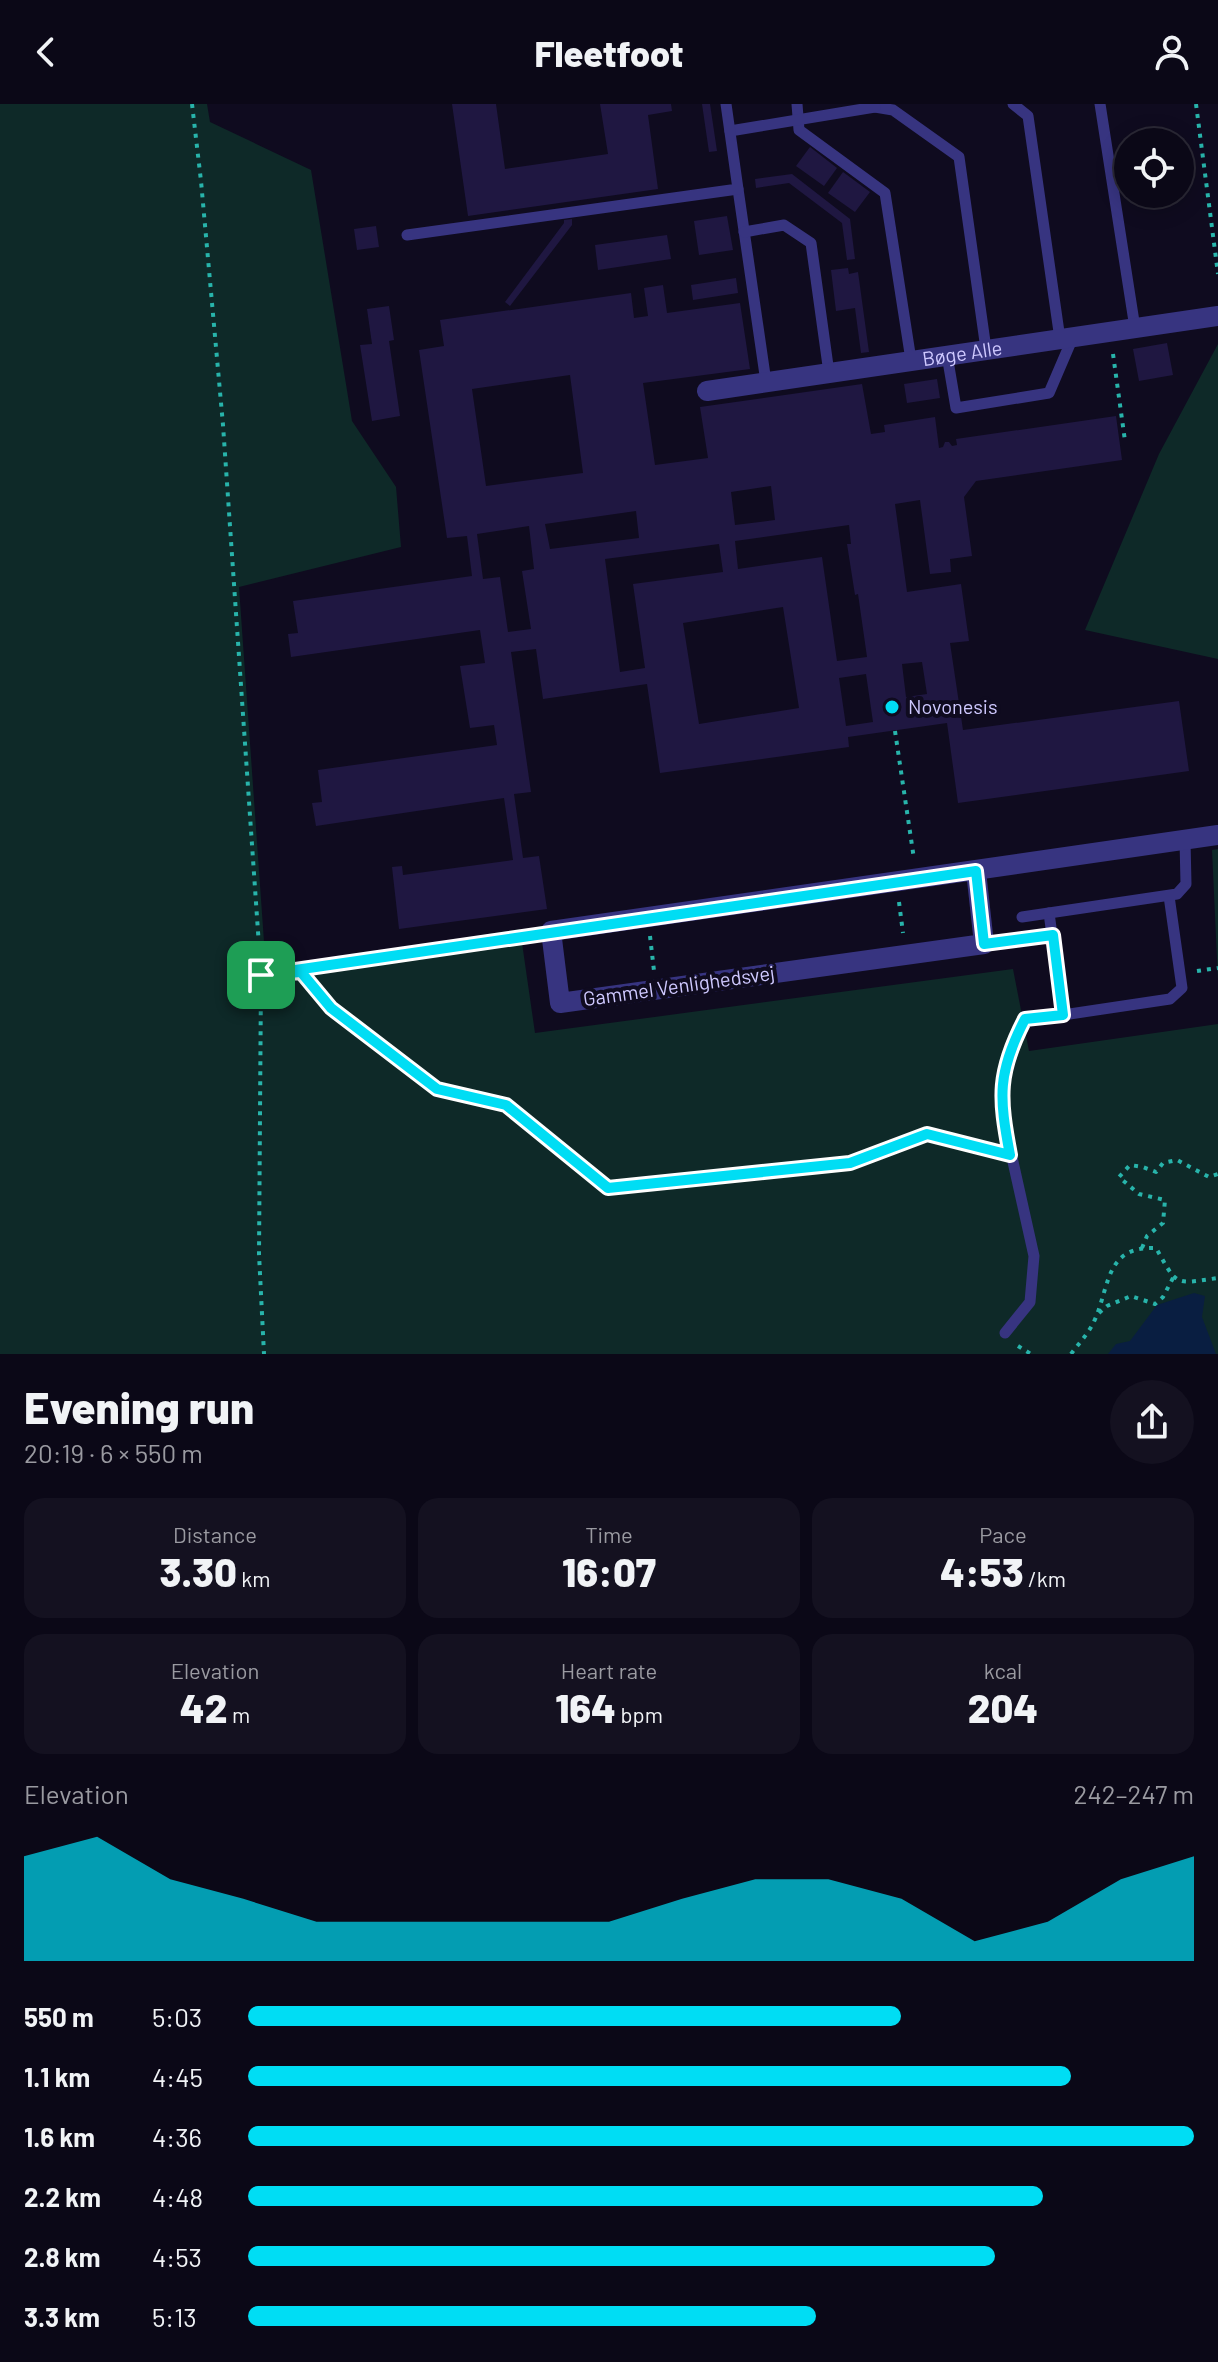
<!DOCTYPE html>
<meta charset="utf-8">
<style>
body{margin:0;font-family:Barlow,sans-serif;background:#141120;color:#f1f3f6;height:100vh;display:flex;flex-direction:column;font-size:30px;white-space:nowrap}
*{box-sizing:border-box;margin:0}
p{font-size:26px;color:#9a9aa1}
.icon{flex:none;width:44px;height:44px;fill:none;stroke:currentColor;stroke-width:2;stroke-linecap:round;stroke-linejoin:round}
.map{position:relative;height:1250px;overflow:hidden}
.sheet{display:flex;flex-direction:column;background:#0b0817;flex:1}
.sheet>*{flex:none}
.tools{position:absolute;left:1114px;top:24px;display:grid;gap:16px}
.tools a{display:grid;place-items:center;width:80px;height:80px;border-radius:50%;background:#0b0817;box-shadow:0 4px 20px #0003,0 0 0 2px #2b2936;font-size:40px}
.pin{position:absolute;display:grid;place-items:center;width:68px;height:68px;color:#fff;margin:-34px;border-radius:16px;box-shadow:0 4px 12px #0006}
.round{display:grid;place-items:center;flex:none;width:84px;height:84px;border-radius:42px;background:#141120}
.head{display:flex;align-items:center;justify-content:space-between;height:136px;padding:0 24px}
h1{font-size:44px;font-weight:800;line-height:60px}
.stats{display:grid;grid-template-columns:repeat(3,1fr);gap:12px;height:136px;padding:8px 24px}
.stats div{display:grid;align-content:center;border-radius:20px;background:#141120;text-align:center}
.stats b{font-size:40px;font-weight:800}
.stats small{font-size:22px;font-weight:400}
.stats p{font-size:22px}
.chart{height:224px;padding:16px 24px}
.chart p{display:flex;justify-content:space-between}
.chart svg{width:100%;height:144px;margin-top:8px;fill:#00ddf4;opacity:.7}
ul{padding:0 24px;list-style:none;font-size:26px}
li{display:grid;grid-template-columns:128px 96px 1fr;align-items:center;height:60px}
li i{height:20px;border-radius:10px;background:#00ddf4}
header{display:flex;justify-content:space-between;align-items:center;height:104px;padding:0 24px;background:#0b0817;font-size:36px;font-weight:800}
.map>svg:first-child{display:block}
.green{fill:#0e2928}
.water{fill:#091e41}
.building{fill:#1f1741;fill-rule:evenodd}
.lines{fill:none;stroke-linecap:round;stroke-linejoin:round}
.path{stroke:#28b4ab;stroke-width:4;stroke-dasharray:4 6;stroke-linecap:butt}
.lane{stroke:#373480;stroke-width:11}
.street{stroke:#373480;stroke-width:20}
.route-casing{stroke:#fff;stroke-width:16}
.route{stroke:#00ddf4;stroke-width:10}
.poi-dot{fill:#00ddf4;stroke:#0f0b1f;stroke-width:3}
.labels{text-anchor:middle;stroke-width:8;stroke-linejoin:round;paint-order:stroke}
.street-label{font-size:20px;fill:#cfc9ff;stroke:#0f0b1f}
.poi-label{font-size:20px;fill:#cfc9ff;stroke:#0f0b1f;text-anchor:start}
</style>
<header><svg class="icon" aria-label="back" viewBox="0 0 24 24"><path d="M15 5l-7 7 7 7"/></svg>Fleetfoot<svg class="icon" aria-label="person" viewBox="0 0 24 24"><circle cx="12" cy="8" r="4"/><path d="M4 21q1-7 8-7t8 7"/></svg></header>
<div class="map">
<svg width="1218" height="1250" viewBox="0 0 1218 1250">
<rect width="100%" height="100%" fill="#0f0b1f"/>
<g class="green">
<polygon points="0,0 207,0 210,18 311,66 352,317 396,383 401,443 239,483 266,866 520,825 535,929 1013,865 1029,947 1218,920 1218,1250 0,1250"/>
<polygon points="1218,240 1218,555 1085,526 1159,350"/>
<polygon points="1218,745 1218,877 1212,746"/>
</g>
<polygon class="water" points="1194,1189 1205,1192 1202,1213 1216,1250 1108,1250 1116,1240 1130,1237 1157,1201"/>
<g class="building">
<polygon points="452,0 496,0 505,65 608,50 600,0 671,0 672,7 648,11 658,85 468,112"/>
<polygon points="702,0 710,0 717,47 709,48"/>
<polygon points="810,43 837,64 824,82 796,62"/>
<polygon points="843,68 870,88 855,108 828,89"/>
<polygon points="792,70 850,115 855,155 847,156 842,119 789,79 756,84 755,75"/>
<polygon points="727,112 733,146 699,151 694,117"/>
<polygon points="572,115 572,121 510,202 505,198 564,119 564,116"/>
<polygon points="376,122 379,143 357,146 354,125"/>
<polygon points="667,131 671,155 598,166 595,141"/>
<polygon points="848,164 849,170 858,168 869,248 861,249 855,204 836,207 831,166"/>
<polygon points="736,174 738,189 693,196 691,181"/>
<path d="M663,181L667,209L740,199L750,265L643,279L655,361L708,354L700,303L862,280L871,330L885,328L884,321L935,313L939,344L943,343L945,338H949L952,342L957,341L956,335L1116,312L1122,356L976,377L964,393L972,452L950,455L951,468L930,470L920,396L895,400L907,488L961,480L969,537L950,539L963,626L1179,597L1189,667L958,699L947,619L848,633L849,643L660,669L647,580L543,595L536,545L511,548L531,688L514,690L523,754L539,752L547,805L399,825L392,763L402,762L403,771L513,756L504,694L316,722L312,699L322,698L318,666L497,641L494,621L470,624L460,562L485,559L480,526L291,553L288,530L298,529L293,497L472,472L467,432L447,434L419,246L444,242L440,216L631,189L634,214L648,212L644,184ZM570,271L583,369L486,382L472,285ZM771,382L775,416L735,421L731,388ZM636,407L639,434L550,445L545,420ZM849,421L851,440H847L855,491L858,490L867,553L837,557L822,453L738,465L735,437ZM529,422L534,465L522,467L531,525L508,528L500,473L483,475L477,430ZM719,440L723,468L633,480L645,564L620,568L605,455ZM783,503L799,604L699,620L683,519ZM922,558L927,590L906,593L902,560ZM866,570L873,618L846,622L839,574Z"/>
<polygon points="389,202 394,236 389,237 400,312 372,317 360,241 372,240 367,205"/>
<polygon points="1167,239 1173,271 1139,277 1133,245"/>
<polygon points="937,275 940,294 907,299 904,280"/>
</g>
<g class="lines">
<g class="path">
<polyline points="192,0 201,77 223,321 261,871 259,1150 264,1250"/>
<polyline points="1196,0 1218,170"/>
<polyline points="1113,250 1125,337"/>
<polyline points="895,627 914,755"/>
<polyline points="899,798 903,829"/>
<polyline points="530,830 261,871 301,868 331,904 437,985 506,1001 608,1084 850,1059 927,1030 992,1047"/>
<polyline points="650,832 654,867"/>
<polyline points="1197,867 1218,864"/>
<polyline points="1142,1144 1147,1132 1163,1119 1165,1096 1139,1090 1119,1073 1130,1061 1143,1063 1156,1068 1163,1059 1177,1056 1209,1073 1218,1070"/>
<polyline points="1099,1209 1107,1202 1131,1192 1155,1200 1163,1193 1173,1174"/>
<polyline points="1018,1242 1031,1250"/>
<path d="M1071,1250C1080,1238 1090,1228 1096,1213C1110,1178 1107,1142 1156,1144C1178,1183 1174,1180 1218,1174"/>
</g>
<g class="lane">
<polyline points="797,0 799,26 885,89 911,256"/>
<polyline points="875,0 875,3 893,6 959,53 986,245"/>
<polyline points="1013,0 1028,12 1060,235"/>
<polyline points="1100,0 1135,224"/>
<polyline points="730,27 875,3"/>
<polyline points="738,85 766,278"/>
<polyline points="744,128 784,121 811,139 829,269"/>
<polyline points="407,131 738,85 726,0"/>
<polyline points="947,251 956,304 1049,289 1073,233"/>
<polyline points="1049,809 1063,911 1170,895 1182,884 1169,792"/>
<polyline points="1022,813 1177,790 1186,780 1185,736"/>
<polyline points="984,840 1053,831"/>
<polyline points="1005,1229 1030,1198 1034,1152 1003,1013 1002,974 1014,935 1025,915 1063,911"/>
</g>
<g class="street">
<path id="s1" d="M707,287L1218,212"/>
<polyline points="976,767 984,840 560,899 551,827 1218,731"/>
</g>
</g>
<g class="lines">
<defs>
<path id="route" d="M976,767L984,840L1053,831L1063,911L1025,915C997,969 999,993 1010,1051L927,1030L850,1059L608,1084L506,1001L437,985L331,904L301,868L261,871Z"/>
</defs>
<use href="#route" class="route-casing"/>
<use href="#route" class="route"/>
</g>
<circle class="poi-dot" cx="892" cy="603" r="8"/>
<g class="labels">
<g class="street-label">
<text dy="7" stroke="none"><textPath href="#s1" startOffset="258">Bøge Alle</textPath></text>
<text transform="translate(679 882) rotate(-8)" y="7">Gammel Venlighedsvej</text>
</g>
<g class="poi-label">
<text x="908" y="610">Novonesis</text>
</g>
</g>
</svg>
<div class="tools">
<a><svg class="icon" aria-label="locate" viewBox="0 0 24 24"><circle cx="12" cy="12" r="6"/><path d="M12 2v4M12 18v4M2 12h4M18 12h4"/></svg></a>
</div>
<div class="pin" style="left:261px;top:871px;background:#1e9e55"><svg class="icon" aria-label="arrive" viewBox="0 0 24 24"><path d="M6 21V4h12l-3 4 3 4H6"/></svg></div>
</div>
<section class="sheet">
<div class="head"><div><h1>Evening run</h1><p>20:19 · 6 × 550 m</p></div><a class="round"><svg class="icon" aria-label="share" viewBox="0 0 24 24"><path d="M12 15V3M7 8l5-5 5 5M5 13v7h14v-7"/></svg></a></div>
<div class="stats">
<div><p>Distance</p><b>3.30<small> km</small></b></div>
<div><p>Time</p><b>16:07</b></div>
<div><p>Pace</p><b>4:53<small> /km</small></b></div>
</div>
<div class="stats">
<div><p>Elevation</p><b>42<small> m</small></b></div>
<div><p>Heart rate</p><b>164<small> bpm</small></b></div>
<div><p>kcal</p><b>204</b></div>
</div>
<div class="chart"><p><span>Elevation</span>242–247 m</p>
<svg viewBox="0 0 160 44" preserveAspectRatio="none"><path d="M0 44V12L10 6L20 19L30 25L40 32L50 32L60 32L70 32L80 32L90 25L100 19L110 19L120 25L130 38L140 32L150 19L160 12V44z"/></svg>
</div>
<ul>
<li><b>550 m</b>5:03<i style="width:69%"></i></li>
<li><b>1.1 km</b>4:45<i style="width:87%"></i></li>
<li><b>1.6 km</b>4:36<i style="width:100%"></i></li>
<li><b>2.2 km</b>4:48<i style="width:84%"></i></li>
<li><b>2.8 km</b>4:53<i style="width:79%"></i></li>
<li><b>3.3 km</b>5:13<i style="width:60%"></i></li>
</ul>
</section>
